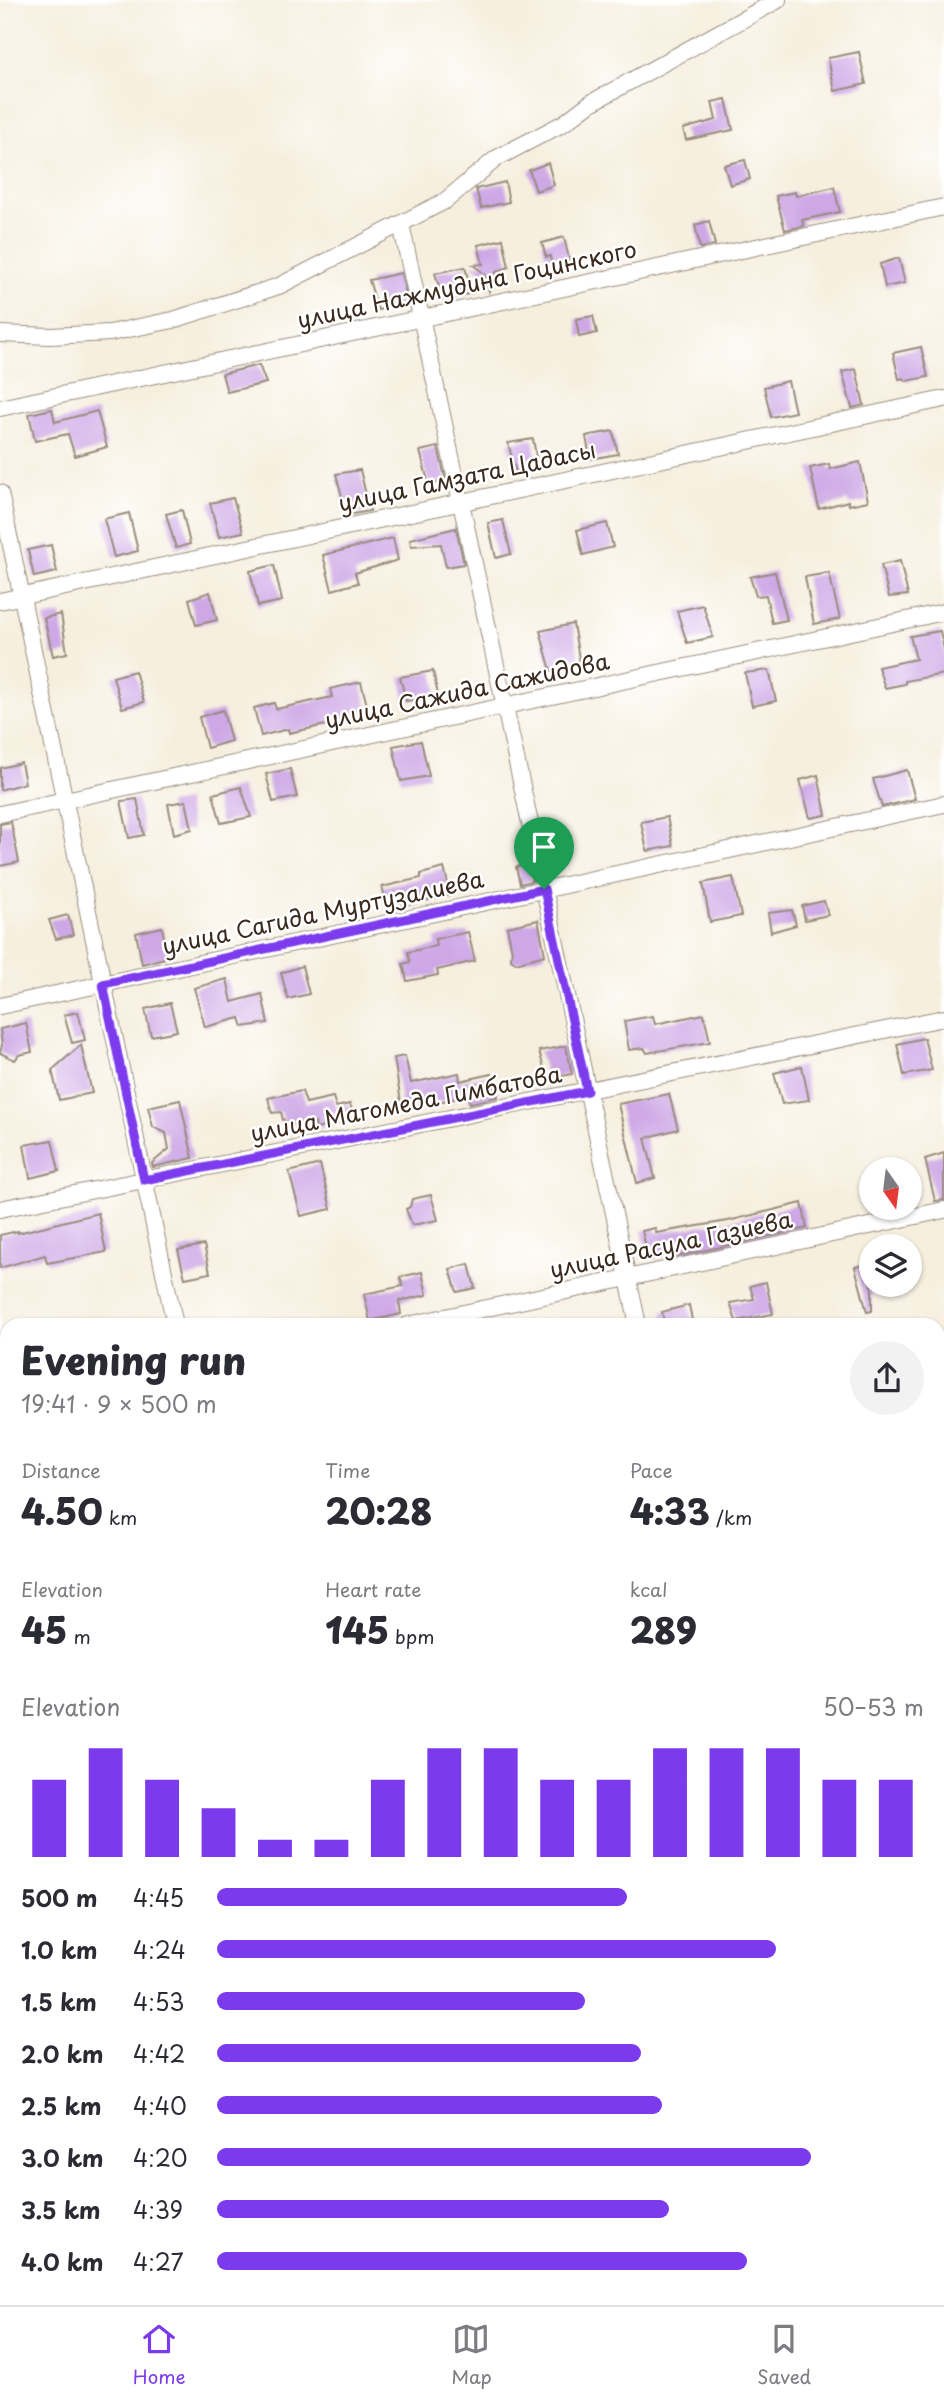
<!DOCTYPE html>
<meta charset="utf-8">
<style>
body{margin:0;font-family:"Playpen Sans",sans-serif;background:#f2f2f3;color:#2b2b33;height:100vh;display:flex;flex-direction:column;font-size:26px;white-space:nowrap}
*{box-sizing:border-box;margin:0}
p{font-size:23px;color:#7c7c81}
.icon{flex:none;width:38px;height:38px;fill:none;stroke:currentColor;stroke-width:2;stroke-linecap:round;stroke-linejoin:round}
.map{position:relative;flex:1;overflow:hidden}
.details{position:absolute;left:0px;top:1318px;width:945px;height:989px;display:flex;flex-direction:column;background:#fff;border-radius:21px 21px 0 0;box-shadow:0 2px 5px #0004}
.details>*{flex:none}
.needle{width:46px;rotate:166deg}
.controls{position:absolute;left:859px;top:1157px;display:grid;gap:14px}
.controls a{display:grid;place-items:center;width:63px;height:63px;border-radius:50%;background:#fff;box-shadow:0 2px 5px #0004;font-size:35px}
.pin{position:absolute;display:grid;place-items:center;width:60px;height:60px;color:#fff;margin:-72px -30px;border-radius:50% 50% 50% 0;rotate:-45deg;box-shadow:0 0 7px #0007}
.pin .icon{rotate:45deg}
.round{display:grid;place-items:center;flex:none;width:74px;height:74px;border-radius:37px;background:#f2f2f3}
.overview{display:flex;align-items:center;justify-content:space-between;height:119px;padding:0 21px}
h1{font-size:38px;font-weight:800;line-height:52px}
.figures{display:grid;grid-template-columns:repeat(3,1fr);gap:10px;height:119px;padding:7px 21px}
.figures div{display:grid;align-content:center}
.figures b{font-size:35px;font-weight:800}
.figures small{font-size:19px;font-weight:400}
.figures p{font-size:19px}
.chart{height:196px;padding:14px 21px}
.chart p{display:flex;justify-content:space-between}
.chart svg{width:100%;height:126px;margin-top:7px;stroke:#7c3aed;stroke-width:6}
ul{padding:0 21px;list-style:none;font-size:23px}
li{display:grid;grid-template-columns:112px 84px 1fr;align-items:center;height:52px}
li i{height:18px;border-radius:9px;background:#7c3aed}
.tabs{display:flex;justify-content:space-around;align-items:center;height:98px;border-top:2px solid #e1e1e2;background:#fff;font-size:19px;color:#7c7c81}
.tabs a{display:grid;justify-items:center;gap:4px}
.tabs .active{color:#7c3aed}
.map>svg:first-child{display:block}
.building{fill:#cea7e6}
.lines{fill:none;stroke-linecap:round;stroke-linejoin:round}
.minor-casing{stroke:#988c7e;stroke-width:18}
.minor{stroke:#fff;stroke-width:16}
.route-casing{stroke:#fff;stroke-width:14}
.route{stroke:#7c3aed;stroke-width:9}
.labels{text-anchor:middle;stroke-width:5;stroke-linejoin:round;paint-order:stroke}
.street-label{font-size:23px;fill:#3b2a1e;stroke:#fff}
</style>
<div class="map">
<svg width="944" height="2305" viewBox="0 0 944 2305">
<rect width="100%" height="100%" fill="#fff"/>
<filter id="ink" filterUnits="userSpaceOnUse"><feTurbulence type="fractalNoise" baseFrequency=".0143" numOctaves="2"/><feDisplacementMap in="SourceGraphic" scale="14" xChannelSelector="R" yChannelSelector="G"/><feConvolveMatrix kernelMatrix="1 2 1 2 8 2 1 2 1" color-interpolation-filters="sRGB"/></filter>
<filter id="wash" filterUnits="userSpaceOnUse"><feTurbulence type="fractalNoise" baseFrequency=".00686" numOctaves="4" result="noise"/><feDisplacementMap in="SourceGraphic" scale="28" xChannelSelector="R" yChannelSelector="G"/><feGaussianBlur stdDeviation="1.57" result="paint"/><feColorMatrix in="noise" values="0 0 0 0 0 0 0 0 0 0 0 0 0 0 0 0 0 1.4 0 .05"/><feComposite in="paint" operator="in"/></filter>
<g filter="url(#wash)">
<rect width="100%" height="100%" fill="#f6efde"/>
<g id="blocks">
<g class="building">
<polygon points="859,52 866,84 835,91 828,58"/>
<polygon points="726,99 733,130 686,140 683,129 716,120 712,102"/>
<polygon points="745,160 750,179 730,185 724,165"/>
<polygon points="548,163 554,185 536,191 529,170"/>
<polygon points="505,182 509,202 481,208 476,189"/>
<polygon points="834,187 840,212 802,220 804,226 785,230 776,196 795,192 796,196"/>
<polygon points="709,221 715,245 700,248 695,225"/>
<polygon points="564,237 570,263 552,267 550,256 546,257 542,243"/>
<polygon points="503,239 509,267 496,272 489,291 485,274 473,265 483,264 478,245"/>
<polygon points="899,258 905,283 885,287 880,264"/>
<polygon points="465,267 472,293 443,300 435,273"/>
<polygon points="401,273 408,304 378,310 369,280"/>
<polygon points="593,316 597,333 579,337 576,319"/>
<polygon points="921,347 928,377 906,381 904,378 899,379 893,353"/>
<polygon points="259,365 266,383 227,392 222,374"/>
<polygon points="856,369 864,405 852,408 842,372"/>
<polygon points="788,381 795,412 771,417 764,387"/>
<polygon points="52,409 55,422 97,411 107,447 75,456 68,434 35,441 29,414"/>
<polygon points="613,431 618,454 590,459 586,436"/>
<polygon points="533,439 538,467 516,473 508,443"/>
<polygon points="438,447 446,481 429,485 420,451"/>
<polygon points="860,462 868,501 849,505 848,501 819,509 810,468 829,464 830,469"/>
<polygon points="360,470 370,511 347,515 336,474"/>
<polygon points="233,498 243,532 219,537 210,503"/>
<polygon points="182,510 190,544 176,548 166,514"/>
<polygon points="129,513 138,551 114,557 104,519"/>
<polygon points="503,520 511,554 496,558 488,523"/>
<polygon points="607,523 613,547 583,555 577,530"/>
<polygon points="456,528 464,564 446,567 441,544 411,546 410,539"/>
<polygon points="393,538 398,560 355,573 358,583 332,590 323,555"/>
<polygon points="51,545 57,572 34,577 28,550"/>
<polygon points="900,561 908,595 889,597 881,565"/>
<polygon points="274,565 282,601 258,606 250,571"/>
<polygon points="775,572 787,620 772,623 766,595 756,596 750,577"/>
<polygon points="829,573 840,619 814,624 805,577"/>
<polygon points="210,592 217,620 196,625 189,599"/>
<polygon points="703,605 713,637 687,643 677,611"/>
<polygon points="61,614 67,653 53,656 44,618"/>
<polygon points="573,624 580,664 551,671 540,631"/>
<polygon points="940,631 944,649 944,674 905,681 905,684 885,688 878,667 916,659 910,636"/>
<polygon points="769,670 776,701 752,706 745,673"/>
<polygon points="135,671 144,702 122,708 113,677"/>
<polygon points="433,671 438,695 406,701 400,677"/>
<polygon points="361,682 369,713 335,723 289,733 288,729 261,736 254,708 274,703 276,709 332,697 330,689"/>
<polygon points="223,710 231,741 207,748 199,717"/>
<polygon points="421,741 429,776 401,781 393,746"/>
<polygon points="21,763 25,783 0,790 0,768"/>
<polygon points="290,769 297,797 273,802 266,774"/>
<polygon points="907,770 915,799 882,807 873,779"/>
<polygon points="818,775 826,815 810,818 800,780"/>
<polygon points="241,787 251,817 221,823 213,794"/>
<polygon points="137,799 144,835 129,838 121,801"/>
<polygon points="186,801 192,829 174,834 168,804"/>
<polygon points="667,817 673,846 647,851 641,822"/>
<polygon points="11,822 19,862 0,866 0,824"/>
<polygon points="528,864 532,881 520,884 516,867"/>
<polygon points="444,868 451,895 389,909 382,887 421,878 421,874"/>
<polygon points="733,877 741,916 710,922 703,883"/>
<polygon points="824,901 828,915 805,920 802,906"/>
<polygon points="792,910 796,925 771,932 768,913"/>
<polygon points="68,915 73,935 56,939 49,920"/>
<polygon points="538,920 545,955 516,963 511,959 512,951 507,927"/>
<polygon points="162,927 168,957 142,964 136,933"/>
<polygon points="468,932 475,961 437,970 438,975 407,981 403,964 410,962 408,952 436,946 435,939"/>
<polygon points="302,966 309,994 288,999 281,973"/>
<polygon points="227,979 232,1002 262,994 268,1023 243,1027 240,1018 205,1027 194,988"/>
<polygon points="170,1003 177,1031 151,1036 145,1009"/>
<polygon points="78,1012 85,1040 72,1043 64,1015"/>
<polygon points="704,1014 710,1042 647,1053 644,1048 629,1050 624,1021 653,1016 655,1024"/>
<polygon points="26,1023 32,1052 19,1055 15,1060 0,1053 2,1045 0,1029"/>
<polygon points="924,1038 932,1070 904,1075 897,1044"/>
<polygon points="81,1045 92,1093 59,1100 52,1070"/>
<polygon points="566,1046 572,1074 547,1079 539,1051"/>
<polygon points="405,1056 411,1083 459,1073 460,1081 492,1074 498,1097 470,1103 468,1096 402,1109 394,1058"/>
<polygon points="802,1066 809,1100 782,1104 774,1073"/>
<polygon points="302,1091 306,1103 333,1097 336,1107 350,1104 355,1119 316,1129 315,1123 299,1128 283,1120 281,1112 272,1113 268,1098"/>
<polygon points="669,1094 678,1129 645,1138 655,1178 637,1183 618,1104"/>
<polygon points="180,1100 193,1158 153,1167 152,1163 169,1149 166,1133 153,1127 148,1107"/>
<polygon points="52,1140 59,1171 30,1178 24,1145"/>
<polygon points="944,1153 944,1200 935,1201 925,1159"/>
<polygon points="320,1164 331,1209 301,1216 289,1172"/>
<polygon points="431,1195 438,1220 412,1225 406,1209 410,1207 412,1199"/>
<polygon points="802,1203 807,1228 675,1257 675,1255 649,1259 642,1231 655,1228 656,1233 728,1221"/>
<polygon points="98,1213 106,1252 47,1263 45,1255 0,1268 0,1235 18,1231 18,1233"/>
<polygon points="204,1245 210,1273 185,1278 178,1250"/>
<polygon points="872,1263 872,1311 867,1312 855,1267"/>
<polygon points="469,1264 475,1288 457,1292 450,1269"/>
<polygon points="422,1272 427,1295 399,1301 401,1314 370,1321 364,1294 403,1286 400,1277"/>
<polygon points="766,1282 773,1314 736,1321 730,1303 754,1299 750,1286"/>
<polygon points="689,1305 693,1325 665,1325 662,1312"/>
</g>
</g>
</g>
<g filter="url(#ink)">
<use href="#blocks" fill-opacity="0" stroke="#988c7e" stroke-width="2"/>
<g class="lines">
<defs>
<g id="minor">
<polyline points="401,224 638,1325"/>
<polyline points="0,334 50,336 110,333 173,320 279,286 445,201 497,158 564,123 589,104 778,0"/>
<polyline points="0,408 944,207"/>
<polyline points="0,493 175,1325"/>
<polyline points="0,601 944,399"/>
<polyline points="0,814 944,612"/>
<polyline points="0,1006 944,804"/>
<polyline points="0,1209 944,1018"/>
<polyline points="408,1325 944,1210"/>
<polyline points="0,1412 7,1410"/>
<polyline points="938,1422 944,1421"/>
<polyline points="0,1622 7,1621"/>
<polyline points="938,1632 944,1631"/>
<polyline points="0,1823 7,1822"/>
<polyline points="938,1835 944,1833"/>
<polyline points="0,2031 7,2029"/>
<polyline points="938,2188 944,2186"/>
<polyline points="0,2226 7,2224"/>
<polyline points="849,2300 850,2305"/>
<polyline points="368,2305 393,2300"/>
</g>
</defs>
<use href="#minor" class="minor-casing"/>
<use href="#minor" class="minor"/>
</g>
</g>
<g class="lines" filter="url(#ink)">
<defs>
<polygon id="route" points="544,889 587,1091 144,1180 103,984"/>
</defs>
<use href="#route" class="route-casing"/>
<use href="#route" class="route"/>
</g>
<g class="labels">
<g class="street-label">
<text transform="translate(467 285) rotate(-12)" y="8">улица Нажмудина Гоцинского</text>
<text transform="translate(467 477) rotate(-12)" y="8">улица Гамзата Цадасы</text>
<text transform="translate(467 691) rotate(-12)" y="8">улица Сажида Сажидова</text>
<text transform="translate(323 913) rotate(-12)" y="8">улица Сагида Муртузалиева</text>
<text transform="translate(406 1104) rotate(-11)" y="8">улица Магомеда Гимбатова</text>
<text transform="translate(671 1245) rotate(-12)" y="8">улица Расула Газиева</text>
</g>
</g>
</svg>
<div class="controls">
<a><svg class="needle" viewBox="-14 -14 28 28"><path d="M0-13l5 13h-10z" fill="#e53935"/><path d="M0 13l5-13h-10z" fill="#7c7c81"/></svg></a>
<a><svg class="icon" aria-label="layers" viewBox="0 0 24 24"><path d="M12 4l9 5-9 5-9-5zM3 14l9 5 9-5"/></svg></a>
</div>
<div class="pin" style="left:544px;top:889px;background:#1e9e55"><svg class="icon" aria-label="arrive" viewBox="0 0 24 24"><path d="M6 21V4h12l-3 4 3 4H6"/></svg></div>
<section class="details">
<div class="overview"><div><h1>Evening run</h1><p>19:41 · 9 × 500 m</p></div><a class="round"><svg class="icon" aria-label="share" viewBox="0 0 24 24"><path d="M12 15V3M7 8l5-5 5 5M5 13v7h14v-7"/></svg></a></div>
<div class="figures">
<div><p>Distance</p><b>4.50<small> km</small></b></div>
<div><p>Time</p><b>20:28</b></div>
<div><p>Pace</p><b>4:33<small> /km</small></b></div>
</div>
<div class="figures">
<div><p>Elevation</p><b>45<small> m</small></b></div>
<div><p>Heart rate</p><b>145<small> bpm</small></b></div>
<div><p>kcal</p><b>289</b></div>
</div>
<div class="chart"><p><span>Elevation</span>50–53 m</p>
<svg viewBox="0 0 160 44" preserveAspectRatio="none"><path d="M5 44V17M15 44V6M25 44V17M35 44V27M45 44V38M55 44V38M65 44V17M75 44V6M85 44V6M95 44V17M105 44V17M115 44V6M125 44V6M135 44V6M145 44V17M155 44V17"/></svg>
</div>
<ul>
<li><b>500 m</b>4:45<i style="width:58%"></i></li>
<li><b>1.0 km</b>4:24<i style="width:79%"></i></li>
<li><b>1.5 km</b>4:53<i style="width:52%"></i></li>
<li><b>2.0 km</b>4:42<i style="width:60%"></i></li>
<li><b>2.5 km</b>4:40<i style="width:63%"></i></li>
<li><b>3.0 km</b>4:20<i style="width:84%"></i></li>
<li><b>3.5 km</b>4:39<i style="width:64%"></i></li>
<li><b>4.0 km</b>4:27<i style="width:75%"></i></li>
</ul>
</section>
</div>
<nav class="tabs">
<a class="active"><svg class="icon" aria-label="home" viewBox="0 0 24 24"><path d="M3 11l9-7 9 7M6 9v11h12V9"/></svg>Home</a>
<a><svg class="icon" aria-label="map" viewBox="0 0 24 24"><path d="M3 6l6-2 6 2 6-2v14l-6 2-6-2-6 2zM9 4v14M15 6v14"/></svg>Map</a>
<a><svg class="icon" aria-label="saved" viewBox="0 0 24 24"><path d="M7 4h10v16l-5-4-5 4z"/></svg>Saved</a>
</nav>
